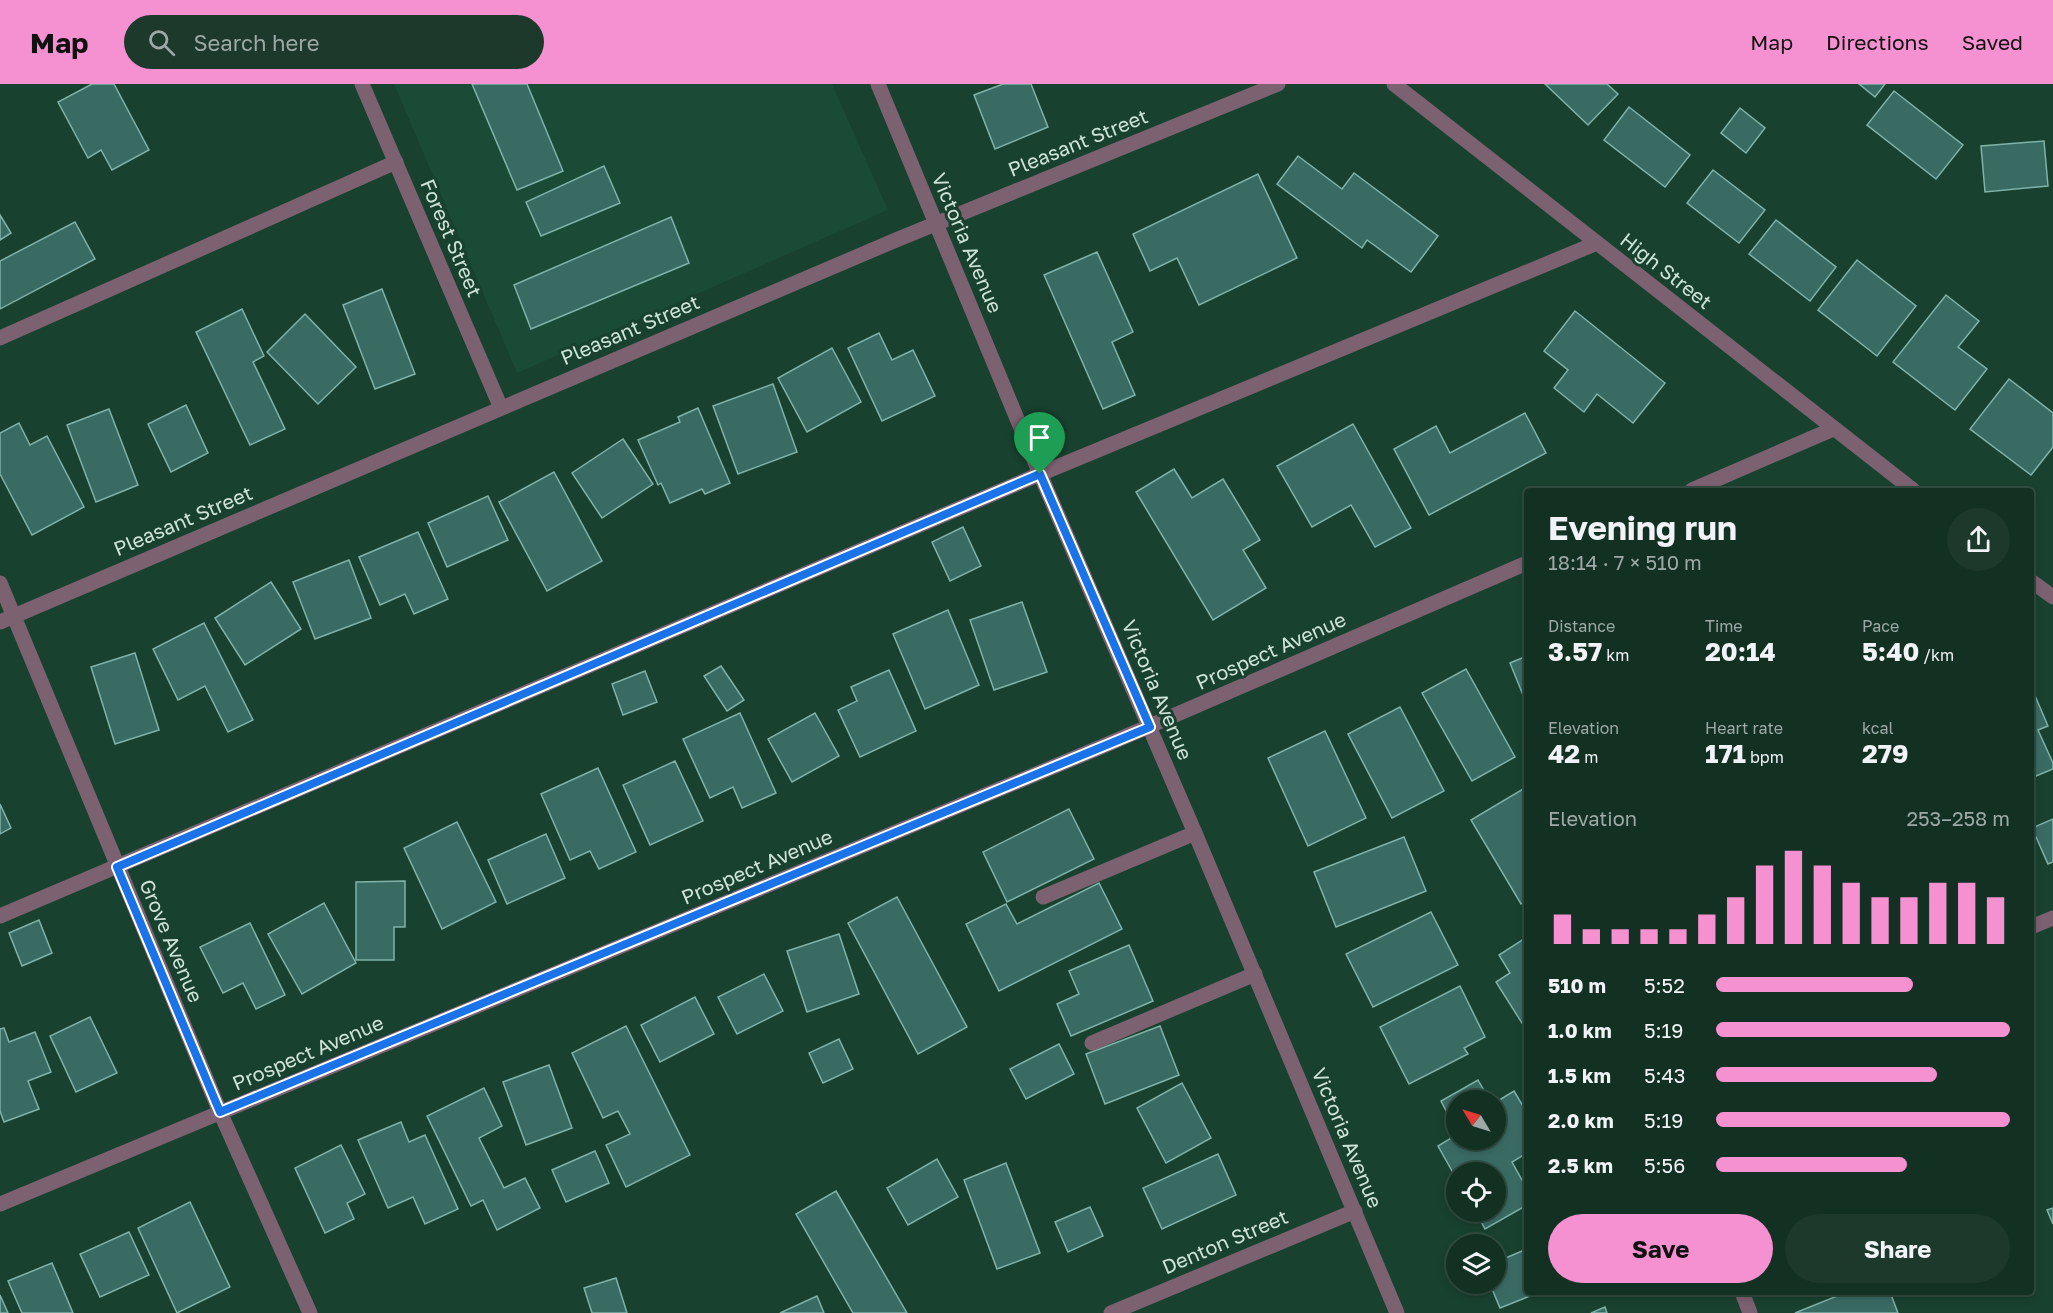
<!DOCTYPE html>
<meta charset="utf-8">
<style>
body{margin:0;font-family:"Golos Text",sans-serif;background:#1c392b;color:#f1f3f6;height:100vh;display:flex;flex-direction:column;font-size:22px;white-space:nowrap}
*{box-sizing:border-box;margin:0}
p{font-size:20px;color:#9da9a6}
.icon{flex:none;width:33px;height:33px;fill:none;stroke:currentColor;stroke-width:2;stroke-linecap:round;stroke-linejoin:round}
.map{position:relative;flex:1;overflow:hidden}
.details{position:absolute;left:1524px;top:404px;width:510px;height:807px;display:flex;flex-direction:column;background:#133123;border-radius:6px;box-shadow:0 3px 9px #0003,0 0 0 2px #324c41}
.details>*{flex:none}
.needle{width:39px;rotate:308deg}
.controls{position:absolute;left:1446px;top:1006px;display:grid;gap:12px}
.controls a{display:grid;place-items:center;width:60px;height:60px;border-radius:50%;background:#133123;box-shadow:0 3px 9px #0003,0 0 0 2px #324c41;font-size:30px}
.pin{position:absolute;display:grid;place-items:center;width:51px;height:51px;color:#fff;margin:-62px -26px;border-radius:50% 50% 50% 0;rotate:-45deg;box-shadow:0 0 6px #0007}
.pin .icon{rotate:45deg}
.round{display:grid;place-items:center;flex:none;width:63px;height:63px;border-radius:32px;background:#1c392b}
.overview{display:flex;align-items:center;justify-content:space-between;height:102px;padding:0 24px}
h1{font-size:33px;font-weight:700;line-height:45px}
.stats{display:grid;grid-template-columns:repeat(3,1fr);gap:9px;height:102px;padding:6px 24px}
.stats div{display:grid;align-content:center}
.stats b{font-size:26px;font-weight:700}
.stats small{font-size:16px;font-weight:400}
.stats p{font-size:16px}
.chart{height:168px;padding:12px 24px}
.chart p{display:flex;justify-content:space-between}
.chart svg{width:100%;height:108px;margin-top:6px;stroke:#f590d1;stroke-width:6}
.cta{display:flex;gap:12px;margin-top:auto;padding:12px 24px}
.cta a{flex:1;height:69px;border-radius:36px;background:#f590d1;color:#111;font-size:24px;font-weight:700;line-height:69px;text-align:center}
.cta a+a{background:#1c392b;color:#f1f3f6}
ul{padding:0 24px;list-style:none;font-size:20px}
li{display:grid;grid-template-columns:96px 72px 1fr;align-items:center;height:45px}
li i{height:15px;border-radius:8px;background:#f590d1}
header{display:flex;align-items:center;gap:36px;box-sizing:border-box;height:84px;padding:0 30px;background:#f590d1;color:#111}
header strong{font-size:28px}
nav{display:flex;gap:33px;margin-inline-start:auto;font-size:21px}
.search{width:420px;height:54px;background:#1c392b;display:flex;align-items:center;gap:15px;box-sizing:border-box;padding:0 21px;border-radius:33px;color:#9da9a6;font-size:22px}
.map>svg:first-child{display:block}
.built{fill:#194b36}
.building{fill:#3a6b63;stroke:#7fb2a9;stroke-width:1.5}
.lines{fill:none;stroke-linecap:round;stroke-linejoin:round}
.minor{stroke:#7c6171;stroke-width:15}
.route-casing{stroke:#fff;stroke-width:12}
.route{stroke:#1a73e8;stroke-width:8}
.labels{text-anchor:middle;stroke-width:6;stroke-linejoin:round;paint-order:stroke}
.street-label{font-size:20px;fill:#cfe4d9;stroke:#19412f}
</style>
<header>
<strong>Map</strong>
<div class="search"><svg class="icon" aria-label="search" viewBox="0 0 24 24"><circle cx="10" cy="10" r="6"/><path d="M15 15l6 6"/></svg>Search here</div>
<nav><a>Map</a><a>Directions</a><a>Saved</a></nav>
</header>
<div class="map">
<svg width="2053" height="1229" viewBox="0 0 2053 1229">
<rect width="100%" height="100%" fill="#19412f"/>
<polygon class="built" points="394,0 832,0 888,126 517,289"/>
<g class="building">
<polygon points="92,0 114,0 149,66 112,86 101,66 88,74 58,18"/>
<polygon points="472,0 527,0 563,87 517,106"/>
<polygon points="1003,0 1031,0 1048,43 995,65 974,11"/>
<polygon points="1545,0 1607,0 1618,10 1588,41"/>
<polygon points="1859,0 1885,0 1875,13"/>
<polygon points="1894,7 1963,61 1936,95 1867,41"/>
<polygon points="1629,23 1690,71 1665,103 1604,56"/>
<polygon points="1740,24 1765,44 1746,69 1721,49"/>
<polygon points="2044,57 2048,102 1985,108 1981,62"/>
<polygon points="1298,72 1342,105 1354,89 1438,152 1411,188 1367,156 1362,164 1277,100"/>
<polygon points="604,82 620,119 541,152 526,118"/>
<polygon points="1713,86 1765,126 1739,159 1687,119"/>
<polygon points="1258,90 1297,174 1199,221 1177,174 1150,187 1133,150"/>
<polygon points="0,131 11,149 0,156"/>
<polygon points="671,133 689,179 531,245 514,201"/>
<polygon points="1776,136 1836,183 1810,217 1749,170"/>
<polygon points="75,138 95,175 0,225 0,177"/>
<polygon points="1097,168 1133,248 1112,258 1135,311 1103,325 1044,191"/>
<polygon points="1857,176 1916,222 1877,272 1818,226"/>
<polygon points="382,205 415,290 375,305 343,221"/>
<polygon points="1946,211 1979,237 1958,263 1987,285 1955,326 1893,278"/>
<polygon points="242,225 264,272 253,278 285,345 250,361 196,248"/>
<polygon points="1575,227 1665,299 1633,339 1597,310 1584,328 1554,304 1568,286 1544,267"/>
<polygon points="305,230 356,283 318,320 267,268"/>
<polygon points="879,249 892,276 913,266 935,312 882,337 848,264"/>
<polygon points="832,264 861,318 807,348 778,294"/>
<polygon points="2009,295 2053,329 2053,363 2031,391 1970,345"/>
<polygon points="773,300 797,368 738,390 713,322"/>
<polygon points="186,321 208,369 171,388 148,340"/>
<polygon points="698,324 730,399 705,410 702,405 670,419 661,399 658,401 638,356 680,338 678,333"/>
<polygon points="109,325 138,401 96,418 67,341"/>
<polygon points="1525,329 1546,369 1429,431 1394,365 1436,342 1450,369"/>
<polygon points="19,339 30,361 47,352 84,423 32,451 0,390 0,349"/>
<polygon points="1353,340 1411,444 1375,463 1351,421 1312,443 1277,382"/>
<polygon points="623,355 653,400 602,434 572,389"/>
<polygon points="1174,385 1192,414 1223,395 1260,456 1243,466 1266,504 1213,536 1136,408"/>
<polygon points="554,388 602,477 547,507 499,418"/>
<polygon points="488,412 508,456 447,483 428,439"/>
<polygon points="963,443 981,482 950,497 932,458"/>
<polygon points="418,448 448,515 414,530 405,510 380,521 359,473"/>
<polygon points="349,476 371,534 315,555 293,498"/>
<polygon points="271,498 301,545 245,581 215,534"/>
<polygon points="1022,518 1047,588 994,606 970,536"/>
<polygon points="948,526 979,601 925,625 893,550"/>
<polygon points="204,539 253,636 228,648 205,602 178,616 153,565"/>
<polygon points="135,569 159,646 115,660 91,583"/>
<polygon points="1527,572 1527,621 1510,579"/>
<polygon points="721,582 744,616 727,627 704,592"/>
<polygon points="1466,585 1515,673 1472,697 1422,609"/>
<polygon points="889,586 916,647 860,673 838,626 857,617 851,603"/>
<polygon points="645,587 657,618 623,631 612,600"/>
<polygon points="2033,607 2048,642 2038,646 2053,679 2053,685 2031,694 2031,608"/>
<polygon points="1400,623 1444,707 1392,734 1348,650"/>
<polygon points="740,629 776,709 742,724 733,703 710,714 683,655"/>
<polygon points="815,629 839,672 792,698 768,655"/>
<polygon points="1325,647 1366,734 1308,762 1268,674"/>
<polygon points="675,677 703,737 650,761 623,701"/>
<polygon points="598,684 636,768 599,785 590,767 570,776 541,710"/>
<polygon points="1523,705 1527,713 1527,816 1521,820 1471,736"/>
<polygon points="0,720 11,744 0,750"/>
<polygon points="1069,725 1094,775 1007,818 983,768"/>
<polygon points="2053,735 2053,778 2048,780 2032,744"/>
<polygon points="457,738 496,818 442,845 404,764"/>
<polygon points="546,750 565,794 507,820 488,776"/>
<polygon points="1404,753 1426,807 1336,843 1314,788"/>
<polygon points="405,797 405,843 394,843 394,876 356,876 356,798"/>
<polygon points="1099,799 1122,845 999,907 966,840 1006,820 1017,840"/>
<polygon points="897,813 967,943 918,970 848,839"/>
<polygon points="324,819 356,879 302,910 268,850"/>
<polygon points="1431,828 1458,881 1373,923 1346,870"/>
<polygon points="39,836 52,869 22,882 9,849"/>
<polygon points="250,839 285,911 256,925 243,899 223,909 200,863"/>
<polygon points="839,850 859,910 807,928 787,867"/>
<polygon points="1527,853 1527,947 1496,898 1510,889 1499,871"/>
<polygon points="1129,861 1153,917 1071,952 1057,920 1079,910 1069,887"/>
<polygon points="764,890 783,927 737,950 718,913"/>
<polygon points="1460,902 1485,953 1464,964 1468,970 1409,1000 1380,943"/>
<polygon points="695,913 714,950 660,978 641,941"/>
<polygon points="90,933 117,989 76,1008 50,952"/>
<polygon points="626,942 690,1071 626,1103 606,1061 630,1050 618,1027 603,1034 572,969"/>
<polygon points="1160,942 1179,991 1105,1020 1086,970"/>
<polygon points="4,944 9,958 35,948 51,988 28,997 39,1025 4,1038 0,1027 0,945"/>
<polygon points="839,955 853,985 823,999 809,969"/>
<polygon points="1059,960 1074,990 1026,1015 1010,985"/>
<polygon points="549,981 572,1044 526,1061 503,998"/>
<polygon points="1478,996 1490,1017 1456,1017 1456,1046 1441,1017"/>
<polygon points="1182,999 1211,1054 1166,1079 1137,1024"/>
<polygon points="484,1004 502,1042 479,1054 504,1104 525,1094 540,1124 497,1146 483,1116 471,1122 427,1032"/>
<polygon points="1514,1007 1527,1029 1527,1069 1512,1078 1527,1105 1527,1121 1485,1145 1476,1128 1496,1128 1496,1089 1456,1089 1456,1094 1438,1062 1456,1051 1456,1056 1496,1056 1496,1018"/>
<polygon points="401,1038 409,1058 425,1051 458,1125 425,1140 413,1113 388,1124 358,1056"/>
<polygon points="341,1061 365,1110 347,1119 354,1135 325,1149 295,1084"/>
<polygon points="595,1067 609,1099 566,1118 552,1086"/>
<polygon points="1218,1070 1236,1111 1162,1145 1143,1104"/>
<polygon points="937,1075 958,1113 908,1141 887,1104"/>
<polygon points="1006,1079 1040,1169 997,1185 964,1096"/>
<polygon points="836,1107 907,1229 853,1229 796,1130"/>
<polygon points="190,1118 230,1203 177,1229 138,1144"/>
<polygon points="1090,1123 1103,1152 1068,1168 1055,1138"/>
<polygon points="2053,1124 2053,1140 2047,1126"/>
<polygon points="129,1148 149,1191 100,1213 80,1170"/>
<polygon points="1527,1165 1527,1208 1540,1208 1500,1224 1490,1200 1496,1200 1496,1178"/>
<polygon points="52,1179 73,1229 22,1229 8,1197"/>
<polygon points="616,1194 627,1229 592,1229 584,1204"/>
<polygon points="1847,1208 1890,1208 1898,1229 1795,1229"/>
<polygon points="0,1211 8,1229 0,1229"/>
<polygon points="817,1212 824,1229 780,1229"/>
<polygon points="1605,1223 1607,1229 1591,1229"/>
</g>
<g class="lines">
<g class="minor">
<polyline points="362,0 501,324"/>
<polyline points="878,0 1040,390 1195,749 1397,1229"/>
<polyline points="1394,0 1913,406"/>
<polyline points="0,254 396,78"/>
<polyline points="1692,406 1833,345"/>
<polyline points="2031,497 2053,513"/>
<polyline points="0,499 220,1028 310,1229"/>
<polyline points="0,538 896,156 1278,0"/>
<polyline points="1043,813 1195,749"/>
<polyline points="0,832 1040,390 1597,159"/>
<polyline points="2031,843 2053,834"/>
<polyline points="1092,959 1255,890"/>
<polyline points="0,1120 1101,663 1527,479"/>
<polyline points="1742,1208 1750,1229"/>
<polyline points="1111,1229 1355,1127"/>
</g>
</g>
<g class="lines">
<defs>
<polygon id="route" points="1040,390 1150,643 220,1028 117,783"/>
</defs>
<use href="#route" class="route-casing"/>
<use href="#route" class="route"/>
</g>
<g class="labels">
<g class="street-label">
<text transform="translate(1078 59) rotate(-22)" y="7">Pleasant Street</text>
<text transform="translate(451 154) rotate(67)" y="7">Forest Street</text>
<text transform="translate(967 159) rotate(67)" y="7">Victoria Avenue</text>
<text transform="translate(1666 187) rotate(38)" y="7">High Street</text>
<text transform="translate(630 246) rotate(-23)" y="7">Pleasant Street</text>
<text transform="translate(183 437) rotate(-23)" y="7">Pleasant Street</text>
<text transform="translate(1271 567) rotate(-24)" y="7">Prospect Avenue</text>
<text transform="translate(1157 606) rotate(67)" y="7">Victoria Avenue</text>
<text transform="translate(757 783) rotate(-23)" y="7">Prospect Avenue</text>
<text transform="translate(171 857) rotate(67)" y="7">Grove Avenue</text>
<text transform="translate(308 969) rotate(-23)" y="7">Prospect Avenue</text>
<text transform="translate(1347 1054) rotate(67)" y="7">Victoria Avenue</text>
<text transform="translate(1225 1158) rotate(-23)" y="7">Denton Street</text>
</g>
</g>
</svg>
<div class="controls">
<a><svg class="needle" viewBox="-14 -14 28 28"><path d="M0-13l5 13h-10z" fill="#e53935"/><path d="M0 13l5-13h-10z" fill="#9da9a6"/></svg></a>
<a><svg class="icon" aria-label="locate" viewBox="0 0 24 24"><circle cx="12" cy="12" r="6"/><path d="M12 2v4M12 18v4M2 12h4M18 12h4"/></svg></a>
<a><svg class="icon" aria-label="layers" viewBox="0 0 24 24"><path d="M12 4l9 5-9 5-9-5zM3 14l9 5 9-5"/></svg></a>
</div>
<div class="pin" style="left:1040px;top:390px;background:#1e9e55"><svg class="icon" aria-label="arrive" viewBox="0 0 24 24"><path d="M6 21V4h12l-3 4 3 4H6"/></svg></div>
<section class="details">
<div class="overview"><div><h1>Evening run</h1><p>18:14 · 7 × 510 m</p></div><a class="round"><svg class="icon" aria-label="share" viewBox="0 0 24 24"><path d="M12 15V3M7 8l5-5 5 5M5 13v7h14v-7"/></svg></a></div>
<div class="stats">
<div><p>Distance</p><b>3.57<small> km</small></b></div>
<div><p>Time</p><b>20:14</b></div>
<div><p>Pace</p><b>5:40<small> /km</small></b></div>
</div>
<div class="stats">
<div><p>Elevation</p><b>42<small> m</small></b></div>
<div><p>Heart rate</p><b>171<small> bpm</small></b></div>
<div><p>kcal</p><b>279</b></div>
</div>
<div class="chart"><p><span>Elevation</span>253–258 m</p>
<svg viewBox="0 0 160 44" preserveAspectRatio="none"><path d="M5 44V32M15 44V38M25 44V38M35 44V38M45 44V38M55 44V32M65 44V25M75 44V12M85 44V6M95 44V12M105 44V19M115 44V25M125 44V25M135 44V19M145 44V19M155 44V25"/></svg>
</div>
<ul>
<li><b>510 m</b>5:52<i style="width:67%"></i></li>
<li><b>1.0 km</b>5:19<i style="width:100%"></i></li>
<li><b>1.5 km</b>5:43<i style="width:75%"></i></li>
<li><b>2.0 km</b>5:19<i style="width:100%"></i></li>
<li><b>2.5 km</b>5:56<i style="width:65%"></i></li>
</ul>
<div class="cta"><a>Save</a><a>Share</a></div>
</section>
</div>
